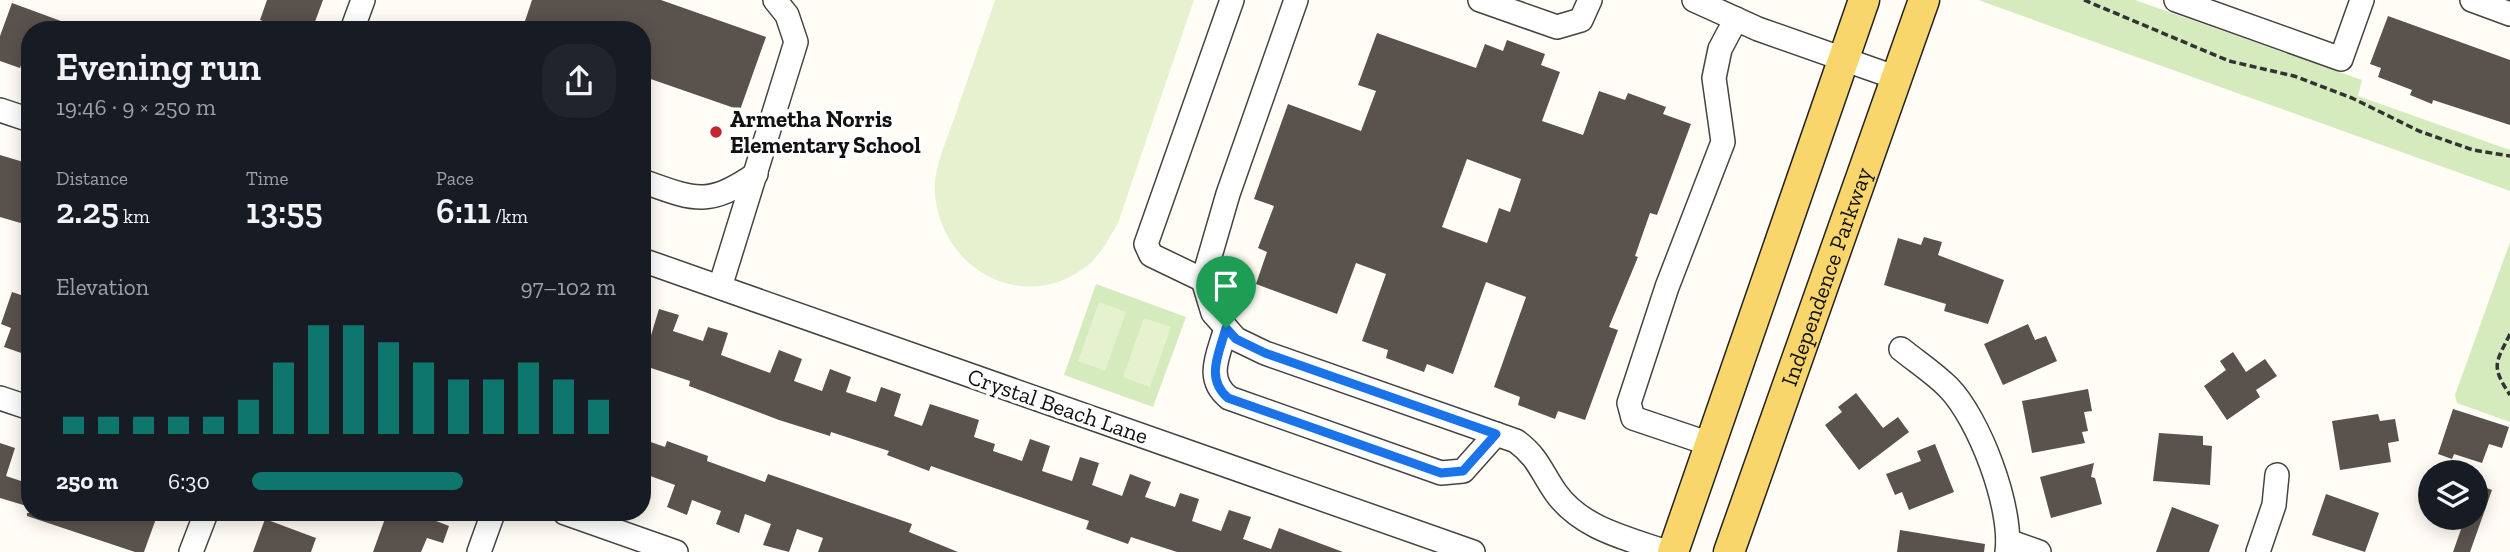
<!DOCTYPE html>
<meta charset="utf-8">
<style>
body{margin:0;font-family:"Zilla Slab",serif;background:#20242c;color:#f1f3f6;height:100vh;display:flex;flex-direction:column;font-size:26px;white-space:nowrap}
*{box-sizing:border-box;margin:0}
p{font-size:23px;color:#9ea1a6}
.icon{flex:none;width:38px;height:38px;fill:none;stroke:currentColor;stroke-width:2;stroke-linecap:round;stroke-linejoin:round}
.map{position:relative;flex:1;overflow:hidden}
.drawer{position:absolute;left:21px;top:21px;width:630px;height:500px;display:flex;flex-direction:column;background:#171b24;border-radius:28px;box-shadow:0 4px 18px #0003}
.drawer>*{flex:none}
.tools{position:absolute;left:2418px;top:460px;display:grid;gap:14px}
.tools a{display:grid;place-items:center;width:70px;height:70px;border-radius:50%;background:#171b24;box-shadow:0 4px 18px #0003;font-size:35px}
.pin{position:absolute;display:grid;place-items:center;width:60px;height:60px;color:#fff;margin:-72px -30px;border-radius:50% 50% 50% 0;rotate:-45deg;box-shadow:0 0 7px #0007}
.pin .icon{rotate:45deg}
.round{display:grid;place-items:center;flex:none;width:74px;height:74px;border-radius:28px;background:#20242c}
.summary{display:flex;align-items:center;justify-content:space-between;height:119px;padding:0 35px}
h1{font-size:38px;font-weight:600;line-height:52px}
.stats{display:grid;grid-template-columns:repeat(3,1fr);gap:10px;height:119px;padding:7px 35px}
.stats div{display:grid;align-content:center}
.stats b{font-size:35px;font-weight:600}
.stats small{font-size:19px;font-weight:400}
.stats p{font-size:19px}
.chart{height:196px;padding:14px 35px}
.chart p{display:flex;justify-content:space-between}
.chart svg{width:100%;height:126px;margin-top:7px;stroke:#0f766e;stroke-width:6}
ul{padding:0 35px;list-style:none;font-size:23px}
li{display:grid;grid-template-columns:112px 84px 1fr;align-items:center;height:52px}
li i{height:18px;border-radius:9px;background:#0f766e}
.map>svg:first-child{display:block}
.green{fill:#d5ebbd}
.pitch{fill:#e6f2cf}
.building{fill:#5a524d;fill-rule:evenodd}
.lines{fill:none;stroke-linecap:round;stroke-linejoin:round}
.minor-casing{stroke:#444;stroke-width:26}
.major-casing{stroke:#222;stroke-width:33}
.path{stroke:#333;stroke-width:3.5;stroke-dasharray:7 3.5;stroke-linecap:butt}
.minor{stroke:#fff;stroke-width:23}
.major{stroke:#f9d66b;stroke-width:30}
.route-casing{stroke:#fff;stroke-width:14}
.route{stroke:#1a73e8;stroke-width:9}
.poi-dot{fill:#c4262e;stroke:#fff;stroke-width:2.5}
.labels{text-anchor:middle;stroke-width:7;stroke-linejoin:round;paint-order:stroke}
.poi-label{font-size:23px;font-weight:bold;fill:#111;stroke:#fff;text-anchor:start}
.street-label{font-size:23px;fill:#111;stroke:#fff}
</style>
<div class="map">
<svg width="2510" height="552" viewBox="0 0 2510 552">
<rect width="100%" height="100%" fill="#fffdf5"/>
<g class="green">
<polygon points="1978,0 2135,0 2362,80 2358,96 2510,150 2510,191"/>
<polygon points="2510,242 2510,422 2457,403 2455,395"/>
<polygon points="1096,284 1186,317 1153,407 1064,375"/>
</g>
<g class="pitch">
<path d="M995,0H1194L1118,223C1108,240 1100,257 1083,269C1019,314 941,267 935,194C933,168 947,140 955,116C968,78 982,39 995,0Z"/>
<polygon points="1099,302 1126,312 1105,371 1078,361"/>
<polygon points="1144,318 1171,327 1150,387 1123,377"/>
</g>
<g class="building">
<polygon points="267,0 323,0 312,30 287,30 260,20"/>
<polygon points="532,0 661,0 766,37 740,110 642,76 642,30 522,30"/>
<polygon points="12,3 80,28 80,30 30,30 30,62 23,60 20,68 0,61 0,36"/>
<polygon points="2388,16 2510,60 2510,125 2433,100 2432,104 2410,95 2412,90 2378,77 2381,68 2370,64"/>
<path d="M1377,33L1476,68L1485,44L1503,51L1507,40L1545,54L1541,65L1560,72L1542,121L1583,135L1599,91L1625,100L1628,93L1666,107L1663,114L1691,124L1657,215L1650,213L1635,256L1638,257L1609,327L1618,330L1585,420L1558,411L1555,419L1518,405L1520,397L1494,387L1526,297L1486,282L1453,374L1427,364L1424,372L1386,358L1388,350L1362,341L1386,274L1356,263L1337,314L1256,284L1267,252L1258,248L1274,206L1254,199L1288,104L1361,131L1376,91L1358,85ZM1467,159L1521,179L1510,212L1499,208L1487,243L1442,227Z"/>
<polygon points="0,155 30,164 30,205 24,224 0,217"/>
<polygon points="1924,237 1942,242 1938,255 2004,280 1988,324 1944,311 1946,304 1884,285 1898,238 1921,245"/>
<polygon points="12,292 30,298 30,356 4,347 11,328 1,324"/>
<polygon points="659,309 679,315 673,331 703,341 708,327 728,333 721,355 770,373 779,350 802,359 794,381 822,391 830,369 851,377 846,392 876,402 881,387 901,394 894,416 922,426 930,404 979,420 974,437 995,444 993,451 1022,461 1030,439 1050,446 1042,471 1072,481 1080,457 1099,463 1092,485 1122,496 1130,474 1151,482 1145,497 1175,507 1180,493 1199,499 1192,521 1221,531 1229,510 1251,517 1243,539 1271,549 1279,528 1343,552 1177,552 1131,537 1128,544 1086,529 1089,521 931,466 929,471 887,455 889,451 831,432 830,436 779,420 689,386 690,381 642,365"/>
<polygon points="2028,324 2035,340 2046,336 2057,361 2003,385 1984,344"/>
<polygon points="2233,352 2246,372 2265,359 2277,376 2256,390 2260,397 2227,420 2204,386 2226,370 2220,361"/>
<polygon points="2088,389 2092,411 2084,412 2088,431 2082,432 2085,443 2032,453 2022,401"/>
<polygon points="1856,393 1883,428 1898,417 1909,432 1859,470 1825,425 1842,412 1838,407"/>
<polygon points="2453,409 2509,427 2502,448 2489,444 2482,463 2454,454 2452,459 2438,454"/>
<polygon points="2378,414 2380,421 2395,419 2399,441 2388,443 2391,462 2340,470 2332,421"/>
<polygon points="2159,433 2203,436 2203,445 2212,446 2210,485 2153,481"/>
<polygon points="642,439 665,447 667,441 708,456 707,461 765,482 768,474 912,524 909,532 958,552 818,552 823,538 797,529 789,552 763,545 771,524 745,514 739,533 716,524 721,511 692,500 687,515 667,507 675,485 642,473"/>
<polygon points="0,443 15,448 6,476 30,484 30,507 0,498"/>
<polygon points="1935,444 1954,492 1909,510 1902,492 1895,495 1886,474 1921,461 1917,451"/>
<polygon points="2094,463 2091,477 2095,478 2102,504 2051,518 2040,477"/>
<polygon points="2476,484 2492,490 2470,552 2453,552 2465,518 2476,518"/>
<polygon points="2326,494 2379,513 2365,552 2312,535"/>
<polygon points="2172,507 2219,525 2209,552 2156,552"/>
<polygon points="27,513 158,513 144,552 135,552 27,516"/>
<polygon points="387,513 434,513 431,519 449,526 443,543 427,538 421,552 373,552"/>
<polygon points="265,519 316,538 311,552 253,552"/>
<polygon points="1900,530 1985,544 1984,552 1897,552"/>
</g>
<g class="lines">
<defs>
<g id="minor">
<path d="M1296,0L1228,194L1203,280L1213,313L1236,339L1265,353L1516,441C1539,458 1541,472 1556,493C1582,529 1627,538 1666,552"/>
<polyline points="1480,0 1557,27 1581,20 1590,0"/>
<polyline points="1694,0 1758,29 1897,78"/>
<polyline points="2176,0 2341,59 2362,0"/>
<polyline points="2472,0 2510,14"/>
<polyline points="352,30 363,0"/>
<polyline points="0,110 30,120"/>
<path d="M642,181C695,200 708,207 756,174"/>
<polyline points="642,260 1473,552"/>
<polyline points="1203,280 1151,255 1146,244 1232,0"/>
<polyline points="720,287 796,42 787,15 775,0"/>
<path d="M1226,328C1219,354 1204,378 1229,398L1441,473L1463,471L1496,434"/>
<path d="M1901,349C1917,362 1934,373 1948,387C1979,418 2013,508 2007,552"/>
<polyline points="0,398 30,408"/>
<polyline points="1710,444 1633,418 1629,403 1667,287 1723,142 1714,78 1720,49 1736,19"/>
<polyline points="565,513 676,552"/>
<polyline points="2008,541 2039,552"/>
<polyline points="191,552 206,513"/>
<polyline points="479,552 493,513"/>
<polyline points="2258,552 2274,505 2277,475"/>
</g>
<g id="major">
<polyline points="1673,552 1864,0"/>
<path id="s1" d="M1729,552L1924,0"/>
</g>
</defs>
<use href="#minor" class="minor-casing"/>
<use href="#major" class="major-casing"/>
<g class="path">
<polyline points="2084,0 2229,61 2294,76 2352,98 2419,131 2473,150 2510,156"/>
<path d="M2510,334C2495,364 2491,366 2510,395"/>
</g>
<use href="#minor" class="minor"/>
<use href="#major" class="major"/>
</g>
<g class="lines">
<defs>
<path id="route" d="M1226,328L1236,339L1265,353L1496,434L1463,471L1441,473L1228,398C1205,378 1219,354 1226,328Z"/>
</defs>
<use href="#route" class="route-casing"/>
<use href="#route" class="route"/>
</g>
<circle class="poi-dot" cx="716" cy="132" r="7"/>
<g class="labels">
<g class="poi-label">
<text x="730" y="127">Armetha Norris<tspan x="730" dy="26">Elementary School</tspan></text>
</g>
<g class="street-label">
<text dy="8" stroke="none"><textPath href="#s1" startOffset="292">Independence Parkway</textPath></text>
<text transform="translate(1058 406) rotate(19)" y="8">Crystal Beach Lane</text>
</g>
</g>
</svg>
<div class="tools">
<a><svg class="icon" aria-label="layers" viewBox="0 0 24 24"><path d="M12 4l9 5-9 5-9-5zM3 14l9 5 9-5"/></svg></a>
</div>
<div class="pin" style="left:1226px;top:328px;background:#1e9e55"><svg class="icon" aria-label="arrive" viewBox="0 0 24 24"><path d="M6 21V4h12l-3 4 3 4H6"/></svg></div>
<section class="drawer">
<div class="summary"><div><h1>Evening run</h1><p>19:46 · 9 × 250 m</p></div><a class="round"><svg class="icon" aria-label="share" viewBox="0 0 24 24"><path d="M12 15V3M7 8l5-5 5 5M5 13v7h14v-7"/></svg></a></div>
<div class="stats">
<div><p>Distance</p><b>2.25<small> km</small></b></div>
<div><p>Time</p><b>13:55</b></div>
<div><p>Pace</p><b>6:11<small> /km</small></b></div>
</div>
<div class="chart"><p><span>Elevation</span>97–102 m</p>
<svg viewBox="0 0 160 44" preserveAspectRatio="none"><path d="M5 44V38M15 44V38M25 44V38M35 44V38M45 44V38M55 44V32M65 44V19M75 44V6M85 44V6M95 44V12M105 44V19M115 44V25M125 44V25M135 44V19M145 44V25M155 44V32"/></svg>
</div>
<ul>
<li><b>250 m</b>6:30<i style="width:58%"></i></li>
</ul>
</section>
</div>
